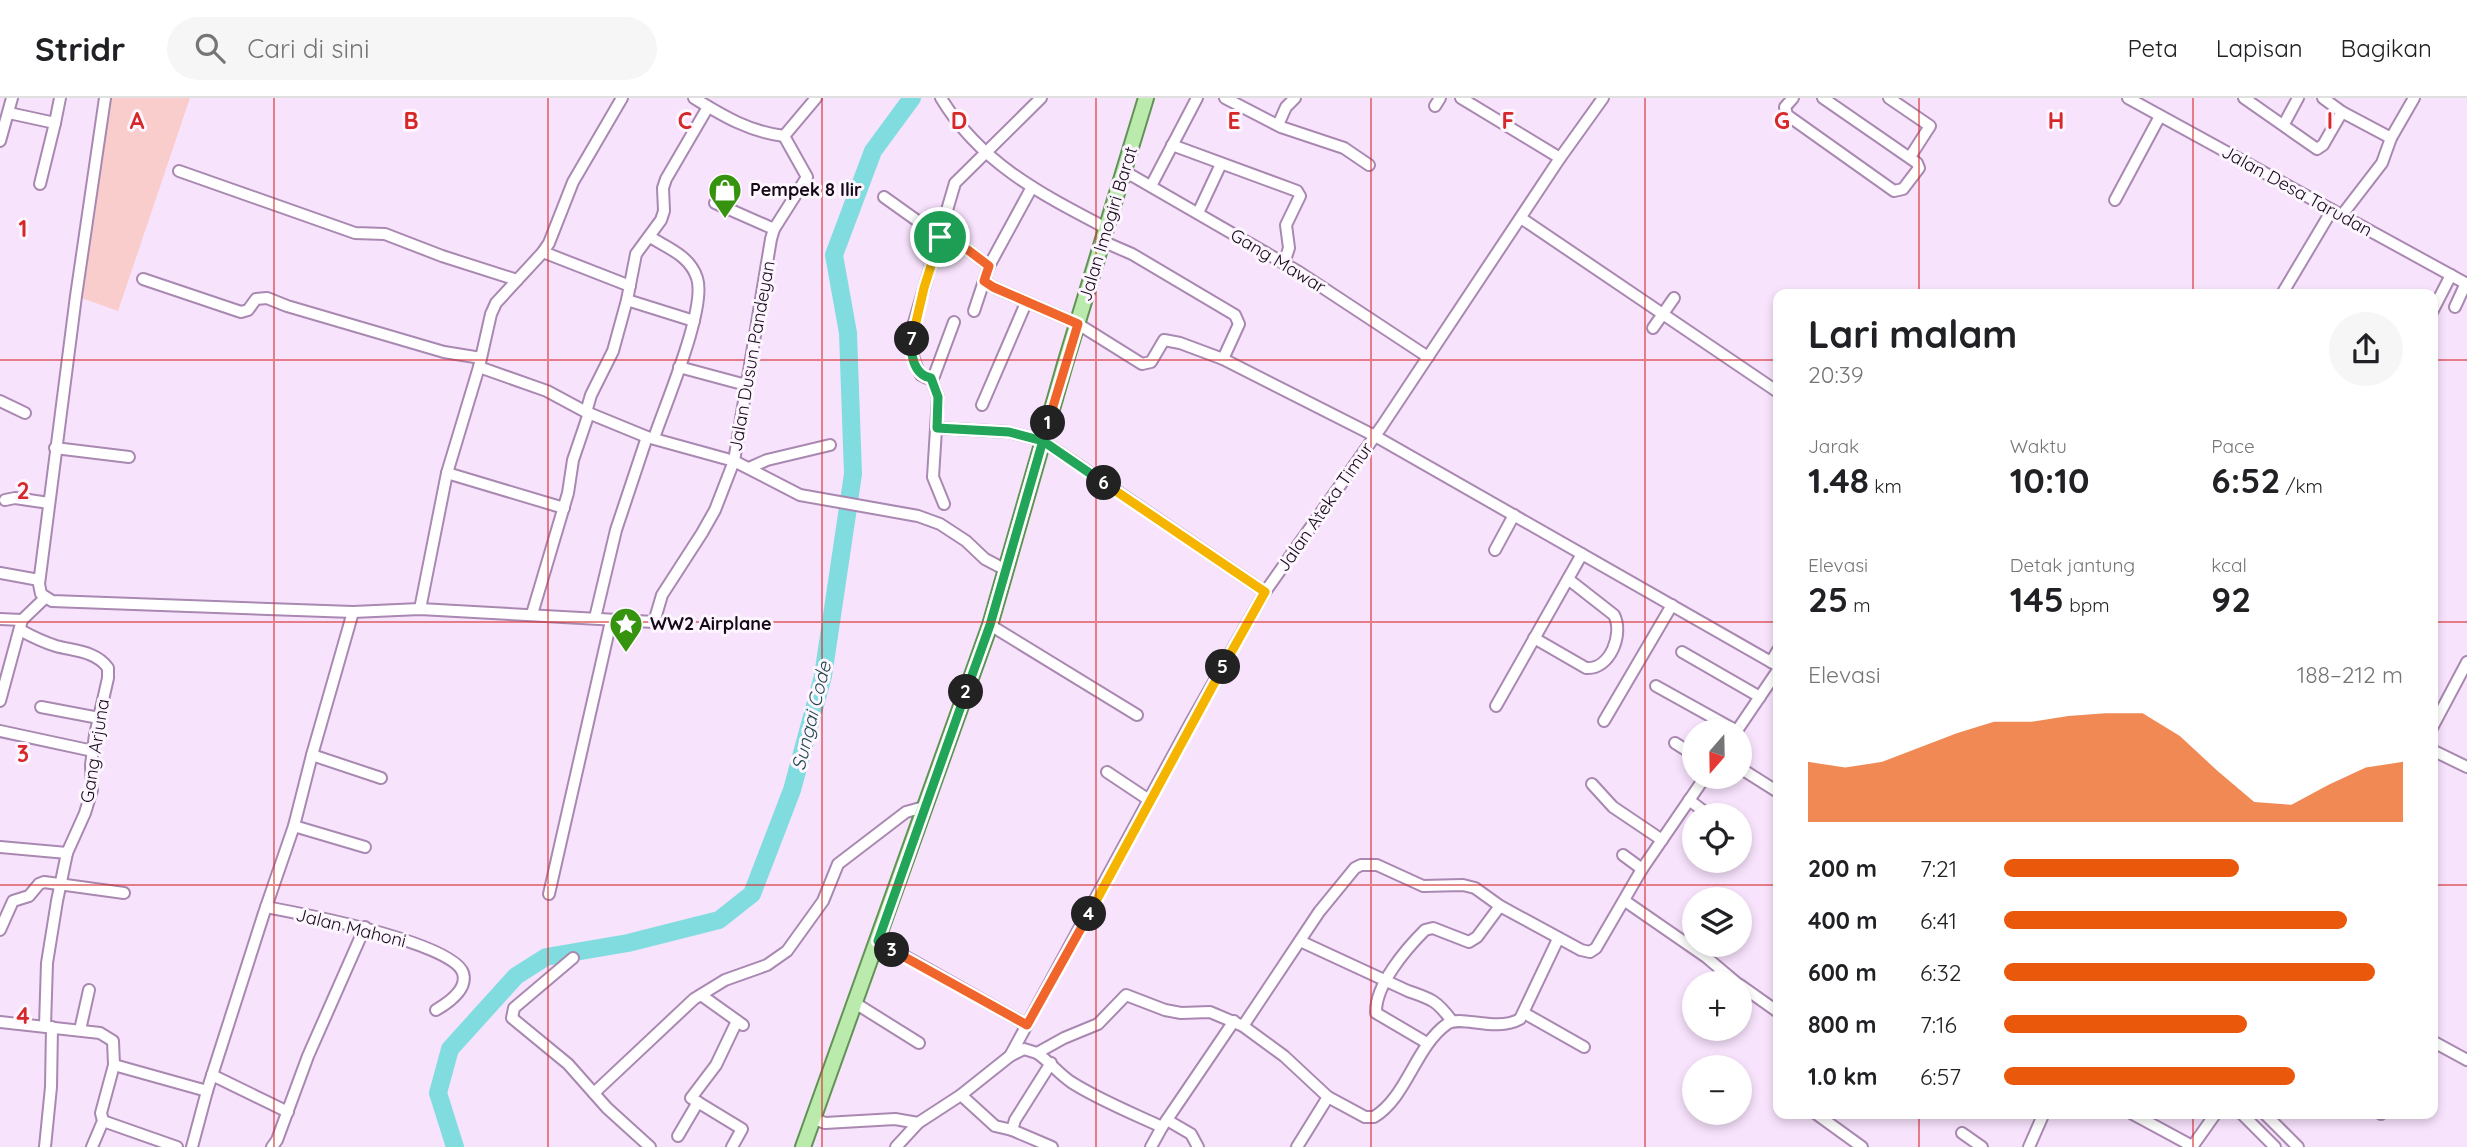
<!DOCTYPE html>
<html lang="id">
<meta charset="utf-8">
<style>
body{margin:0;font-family:Quicksand,sans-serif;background:#f6f6f6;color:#202124;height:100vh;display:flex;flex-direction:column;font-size:26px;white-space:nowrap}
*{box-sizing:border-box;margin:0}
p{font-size:23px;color:#757577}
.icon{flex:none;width:38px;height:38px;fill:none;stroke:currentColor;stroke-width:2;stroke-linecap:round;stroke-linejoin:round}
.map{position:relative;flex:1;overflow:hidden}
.details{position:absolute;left:1773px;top:191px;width:665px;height:830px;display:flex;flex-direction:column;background:#fff;border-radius:14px;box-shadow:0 4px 10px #0003}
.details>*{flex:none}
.needle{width:46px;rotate:200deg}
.buttons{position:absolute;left:1682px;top:621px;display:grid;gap:14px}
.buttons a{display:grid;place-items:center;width:70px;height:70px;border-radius:50%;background:#fff;box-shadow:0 4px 10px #0003;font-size:35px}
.pin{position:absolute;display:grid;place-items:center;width:60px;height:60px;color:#fff;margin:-30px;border:4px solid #fff;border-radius:50%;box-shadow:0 2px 7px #0007}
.km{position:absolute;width:35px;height:35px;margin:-18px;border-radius:50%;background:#222;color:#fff;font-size:19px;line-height:35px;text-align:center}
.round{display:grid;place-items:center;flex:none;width:74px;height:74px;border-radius:37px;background:#f6f6f6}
.headline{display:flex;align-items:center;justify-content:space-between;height:119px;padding:0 35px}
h1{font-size:38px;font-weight:700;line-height:52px}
.metrics{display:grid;grid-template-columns:repeat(3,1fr);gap:10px;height:119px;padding:7px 35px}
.metrics div{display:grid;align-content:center}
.metrics b{font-size:35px;font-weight:700}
.metrics small{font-size:19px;font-weight:400}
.metrics p{font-size:19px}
.chart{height:196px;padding:14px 35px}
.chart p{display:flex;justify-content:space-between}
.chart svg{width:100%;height:126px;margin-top:7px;fill:#ea580c;opacity:.7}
ul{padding:0 35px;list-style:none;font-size:23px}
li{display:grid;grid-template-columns:112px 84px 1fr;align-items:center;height:52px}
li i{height:18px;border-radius:9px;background:#ea580c}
header{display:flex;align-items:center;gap:42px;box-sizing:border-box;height:98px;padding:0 35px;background:#fff;border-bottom:2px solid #e0e0e0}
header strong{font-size:33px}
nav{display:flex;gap:38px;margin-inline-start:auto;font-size:24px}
.search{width:490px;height:63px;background:#f6f6f6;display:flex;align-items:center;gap:18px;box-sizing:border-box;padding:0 24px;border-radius:38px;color:#757577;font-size:26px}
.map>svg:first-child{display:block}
.green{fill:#f9cdcc}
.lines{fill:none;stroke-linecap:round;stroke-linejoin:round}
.river{stroke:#81dce0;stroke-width:18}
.minor-casing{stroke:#a988b1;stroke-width:14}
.major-casing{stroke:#629356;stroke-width:18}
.minor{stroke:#fff;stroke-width:10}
.major{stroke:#baebad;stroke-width:14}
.split-1-casing{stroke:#fff;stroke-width:14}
.split-2-casing{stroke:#fff;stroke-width:14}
.split-3-casing{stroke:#fff;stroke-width:14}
.split-4-casing{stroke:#fff;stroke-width:14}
.split-5-casing{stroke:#fff;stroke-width:14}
.split-6-casing{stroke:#fff;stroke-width:14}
.split-7-casing{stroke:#fff;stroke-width:14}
.split-8-casing{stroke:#fff;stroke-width:14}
.split-1{stroke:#f0652b;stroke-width:9}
.split-2{stroke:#22a559;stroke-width:9}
.split-3{stroke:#22a559;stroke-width:9}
.split-4{stroke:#f0652b;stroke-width:9}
.split-5{stroke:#f5b400;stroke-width:9}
.split-6{stroke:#f5b400;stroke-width:9}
.split-7{stroke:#22a559;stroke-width:9}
.split-8{stroke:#f5b400;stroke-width:9}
.grid{fill:none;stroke:#d62828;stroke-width:2;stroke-opacity:0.55}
.labels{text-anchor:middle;stroke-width:6;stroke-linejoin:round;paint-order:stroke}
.poi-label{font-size:18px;font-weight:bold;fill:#150918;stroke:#fdf6ff;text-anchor:start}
.street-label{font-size:18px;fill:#150918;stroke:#fdf6ff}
.water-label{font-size:19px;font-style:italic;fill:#1c4749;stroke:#fdf6ff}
.grid-label{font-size:23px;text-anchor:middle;font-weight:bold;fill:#d62828;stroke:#fdf6ff;stroke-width:6;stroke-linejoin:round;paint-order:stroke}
</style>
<header>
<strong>Stridr</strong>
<div class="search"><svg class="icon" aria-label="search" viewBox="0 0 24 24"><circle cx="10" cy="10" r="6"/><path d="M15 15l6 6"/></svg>Cari di sini</div>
<nav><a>Peta</a><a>Lapisan</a><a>Bagikan</a></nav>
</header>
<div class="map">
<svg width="2467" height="1049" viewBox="0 0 2467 1049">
<rect width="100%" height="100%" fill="#f8e3fd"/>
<polygon class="green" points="104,0 190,0 118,213 76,198"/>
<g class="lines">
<polyline class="river" points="455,1049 438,995 450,951 516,878 546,859 628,845 719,822 752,796 792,692 823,578 853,376 848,235 834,157 873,53 912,0"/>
<defs>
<g id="minor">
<polyline points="105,0 76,198 39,486 41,496 52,503 353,514 420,511 654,524 662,497 702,435 715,412 734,363 771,141 774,131 807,79 784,38"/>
<path d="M694,0C723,18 750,34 784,38"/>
<path d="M941,0C980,65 1041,96 1106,130"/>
<polyline points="1225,0 1281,29 1344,50 1369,67"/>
<polyline points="1461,0 1560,60"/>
<polyline points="1793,0 1785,9 1787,17 1894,93 1903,91 1919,70 1917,65 1823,0"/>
<polyline points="1889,0 1930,28 1910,59"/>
<polyline points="2128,0 2467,186"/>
<polyline points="2244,0 2317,51 2323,47 2342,14"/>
<polyline points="2323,0 2342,14 2391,40"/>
<polyline points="1435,8 1440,0"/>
<polyline points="9,15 55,25 60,0"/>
<polyline points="2284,26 2298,0"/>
<polyline points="1278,27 1286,9 1295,0"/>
<polyline points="784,38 816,0"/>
<polyline points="0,43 12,0"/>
<polyline points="1172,47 1297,93 1300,98 1286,127 1289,150 1284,165"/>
<polyline points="179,73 355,135 385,136 442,158 517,182"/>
<polyline points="1124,73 1299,174 1428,259"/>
<polyline points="40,86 55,25"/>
<polyline points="1151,88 1197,0"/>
<polyline points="884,99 940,139 968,152 989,168 984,183 993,189 1078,226 1142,266 1151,264 1164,242 1180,245 1223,261"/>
<polyline points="2115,102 2160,18"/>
<polyline points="715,105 774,131"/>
<polyline points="1198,115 1221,66"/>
<polyline points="2342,117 2382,65 2391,40 2414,0"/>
<polyline points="1521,120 1778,294"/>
<path d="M650,139C668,150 690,158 697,180C707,210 665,307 654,340"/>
<polyline points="1102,143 1132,156 1235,217 1239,226 1223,261 1375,338 1778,568"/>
<polyline points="543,154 630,188"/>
<polyline points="989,168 1032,89"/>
<polyline points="143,181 241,214 248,212 256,201 267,200 287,208 444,254 481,260"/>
<polyline points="2282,196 2332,112"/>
<polyline points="627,202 694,223"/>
<polyline points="2455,209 2466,185"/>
<polyline points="974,213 984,183"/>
<polyline points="2432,214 2451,177"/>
<path d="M954,224L934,278L927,280L921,277C911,261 911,247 913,228L955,85L1041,0"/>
<polyline points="1653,230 1674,200"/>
<polyline points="479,269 547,293 586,314 647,339 734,363 800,397 918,418 940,426 966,443 985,461 1006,472"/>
<polyline points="679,269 746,287"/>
<polyline points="931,280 938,299 933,379 944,406"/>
<polyline points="0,303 25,315"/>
<polyline points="982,307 1026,205"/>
<polyline points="586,314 591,297 613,253 627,202 636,156 661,122 664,113 663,90 666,81 708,9"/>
<polyline points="937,330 1009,334 1043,343 1265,494"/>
<polyline points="55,350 129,359"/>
<polyline points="749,370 767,362 830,347"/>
<polyline points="447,375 564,410"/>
<polyline points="5,402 15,400 49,405"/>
<polyline points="1495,452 1514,417"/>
<polyline points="0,475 39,482"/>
<polyline points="420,511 447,375 479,269 491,216 496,205 543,154 549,145 573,84 622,0"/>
<polyline points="532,516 568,395 573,362 589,315"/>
<polyline points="595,520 616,432 647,339"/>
<polyline points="0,521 22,522"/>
<polyline points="990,527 1137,617"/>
<path d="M20,532C31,538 43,544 56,548C74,553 96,553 108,570V580L95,637L91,667L92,692L85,715L67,755L57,803L47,865L45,928"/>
<path d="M1534,540L1586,570C1610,572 1624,536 1614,517L1568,481"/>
<polyline points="1682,554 1760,599"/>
<polyline points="1771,564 1778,552"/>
<polyline points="1656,588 1737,633"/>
<polyline points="0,603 22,522 45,500"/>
<polyline points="1496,608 1582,456"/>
<polyline points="41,609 99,620"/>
<polyline points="1604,623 1672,507"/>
<polyline points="2432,630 2467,564"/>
<polyline points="0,633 93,653"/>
<polyline points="1736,634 1778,572"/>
<polyline points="1675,645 1694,657"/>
<polyline points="2432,652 2467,669"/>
<polyline points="312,657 381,680"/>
<polyline points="1740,670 1778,694"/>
<polyline points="1107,674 1149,702"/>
<polyline points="1592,686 1613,709 1662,742"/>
<polyline points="1689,702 1710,718"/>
<polyline points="294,728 365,749"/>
<polyline points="0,749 67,755"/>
<polyline points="1623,757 1642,771"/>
<polyline points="549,796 611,523"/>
<polyline points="1625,803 1706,859 1738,886"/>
<path d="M266,809C298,815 453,844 463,875C468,891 448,905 436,912"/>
<polyline points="0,832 13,803 29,798 39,786 44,784 124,795"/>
<polyline points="878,843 1027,927"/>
<path d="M1300,843L1408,893C1432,901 1437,903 1452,923"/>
<polyline points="573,860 514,910 512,920 568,966 607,1010 650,1049"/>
<polyline points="1740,887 1778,914"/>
<polyline points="701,897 743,927"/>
<polyline points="855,905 919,945"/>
<polyline points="1524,915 1584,949"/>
<polyline points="0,924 100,935 113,943 114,967 207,993 264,815 294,728 312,657 353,514"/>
<polyline points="1243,928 1284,958 1328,999 1297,1049"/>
<polyline points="80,932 89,892"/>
<polyline points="2432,943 2467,962"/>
<path d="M1427,945L1376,915C1375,887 1406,851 1425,832L1433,830L1469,844L1477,839L1500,808"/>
<path d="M1037,955C1050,964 1058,975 1071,984C1099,1002 1132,1015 1162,1029L1151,1049"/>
<polyline points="1010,958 1190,626 1265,494 1382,328 1560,60 1603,0"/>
<polyline points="1051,965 1015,1022 1012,1032 1052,1049"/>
<polyline points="212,977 288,1014"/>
<polyline points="594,995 694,901 725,882 767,867 787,853 823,803 838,766 906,714 924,709"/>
<polyline points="961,997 995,1028 1012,1032"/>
<path d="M1328,999L1365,1019H1374C1407,999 1415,949 1447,926C1461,916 1495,935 1520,921L1558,841"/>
<polyline points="1815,1015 1862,1049"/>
<polyline points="2131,1015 2192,1048"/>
<polyline points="2241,1015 2275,1049"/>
<polyline points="2264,1015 2298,1049"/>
<polyline points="2381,1016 2381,1015"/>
<polyline points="812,1020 825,1025 895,1021 918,1025 961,997 1010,958 1024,951 1037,955 1064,940 1098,926 1126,897 1165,912 1181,915 1210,914 1243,928 1319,814 1355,770 1361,767 1377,767 1423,788 1463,787 1475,790 1500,808 1581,852 1590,854 1596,850 1642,771 1705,679"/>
<polyline points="1167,1022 1191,1036 1198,1049"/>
<polyline points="103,1023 177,1049"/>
<polyline points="1162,1029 1234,923"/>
<polyline points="1962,1035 1982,1049"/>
<polyline points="678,1038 698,1004"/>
<polyline points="45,1049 51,989 52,929"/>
<polyline points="92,1049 103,1023 101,1015 114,967"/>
<polyline points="192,1049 207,993"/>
<polyline points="272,1049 277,1042 308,958 365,829"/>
<polyline points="732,1049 742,1031 691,1000 716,967 737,923"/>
<polyline points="896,1049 918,1025"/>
<polyline points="2029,1049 2044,1015"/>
<polyline points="2192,1049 2216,1015"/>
</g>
<polyline id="major" points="803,1049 990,527 1065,266 1146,0"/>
</defs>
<use href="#minor" class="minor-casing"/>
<use href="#major" class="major-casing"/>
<use href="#minor" class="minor"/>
<use href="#major" class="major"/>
</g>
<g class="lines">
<defs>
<polyline id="split-1" points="940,139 968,152 989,168 984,183 993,189 1078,226 1048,325"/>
<polyline id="split-2" points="966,594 990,527 1048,325"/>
<polyline id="split-3" points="892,852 878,843 966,594"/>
<polyline id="split-4" points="892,852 1027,927 1089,816"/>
<polyline id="split-5" points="1089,816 1223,569"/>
<polyline id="split-6" points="1104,385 1265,494 1223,569"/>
<path id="split-7" d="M912,241C910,257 914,277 931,280L938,299L937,330L1009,334L1043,343L1104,385"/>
<polyline id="split-8" points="912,241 924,190 940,139"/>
</defs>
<use href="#split-1" class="split-1-casing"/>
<use href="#split-2" class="split-2-casing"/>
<use href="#split-3" class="split-3-casing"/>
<use href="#split-4" class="split-4-casing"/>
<use href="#split-5" class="split-5-casing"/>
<use href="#split-6" class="split-6-casing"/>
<use href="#split-7" class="split-7-casing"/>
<use href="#split-8" class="split-8-casing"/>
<use href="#split-1" class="split-1"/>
<use href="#split-2" class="split-2"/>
<use href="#split-3" class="split-3"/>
<use href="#split-4" class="split-4"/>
<use href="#split-5" class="split-5"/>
<use href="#split-6" class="split-6"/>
<use href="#split-7" class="split-7"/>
<use href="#split-8" class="split-8"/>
</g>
<path class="grid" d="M274,0V1049M548,0V1049M822,0V1049M1096,0V1049M1371,0V1049M1645,0V1049M1919,0V196M2193,0V196M0,262H1778M2432,262H2467M0,524H1778M2432,524H2467M0,787H1778M2432,787H2467M1919,1015V1049M2193,1015V1049"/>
<defs>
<symbol id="shop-pin" viewBox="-11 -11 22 30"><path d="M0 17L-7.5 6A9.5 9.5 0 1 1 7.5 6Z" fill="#35930e" stroke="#fdf6ff"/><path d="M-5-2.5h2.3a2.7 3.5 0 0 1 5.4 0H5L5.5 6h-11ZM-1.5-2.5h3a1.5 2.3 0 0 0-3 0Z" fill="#fff"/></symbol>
<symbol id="sight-pin" viewBox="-11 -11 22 30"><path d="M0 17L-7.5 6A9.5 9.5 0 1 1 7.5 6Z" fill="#35930e" stroke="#fdf6ff"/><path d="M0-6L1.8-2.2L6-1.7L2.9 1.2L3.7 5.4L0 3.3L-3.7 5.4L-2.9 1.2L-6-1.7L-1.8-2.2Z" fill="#fff"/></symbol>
</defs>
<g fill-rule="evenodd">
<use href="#shop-pin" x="706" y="73" width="38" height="52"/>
<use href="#sight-pin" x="607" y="507" width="38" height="52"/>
</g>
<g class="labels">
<g class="poi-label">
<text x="750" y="98">Pempek 8 Ilir</text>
<text x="650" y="532">WW2 Airplane</text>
</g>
<g class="street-label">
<text transform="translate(2297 93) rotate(29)" y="6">Jalan Desa Tarudan</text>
<text transform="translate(1108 126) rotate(-73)" y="6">Jalan Imogiri Barat</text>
<text transform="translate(1278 163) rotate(31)" y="6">Gang Mawar</text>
<text transform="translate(752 258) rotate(-80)" y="6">Jalan Dusun Pandeyan</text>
<text transform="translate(1325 409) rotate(-55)" y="6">Jalan Ateka Timur</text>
<text transform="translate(95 653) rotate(-81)" y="6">Gang Arjuna</text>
<text transform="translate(351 830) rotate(14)" y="6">Jalan Mahoni</text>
</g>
<g class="water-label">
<text transform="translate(811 618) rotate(-76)" y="7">Sungai Code</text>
</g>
</g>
<g class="grid-label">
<text x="137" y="31">A</text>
<text x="411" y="31">B</text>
<text x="685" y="31">C</text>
<text x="959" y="31">D</text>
<text x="1234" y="31">E</text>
<text x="1508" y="31">F</text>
<text x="1782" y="31">G</text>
<text x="2056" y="31">H</text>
<text x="2330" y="31">I</text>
<text x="23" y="139">1</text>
<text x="23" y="401">2</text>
<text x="23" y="664">3</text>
<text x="23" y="926">4</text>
</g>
</svg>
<div class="buttons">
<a><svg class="needle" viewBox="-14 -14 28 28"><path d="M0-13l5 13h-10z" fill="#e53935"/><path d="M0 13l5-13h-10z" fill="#757577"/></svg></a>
<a><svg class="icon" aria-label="locate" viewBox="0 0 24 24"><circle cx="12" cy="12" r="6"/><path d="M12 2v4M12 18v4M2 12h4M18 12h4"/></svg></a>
<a><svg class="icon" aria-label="layers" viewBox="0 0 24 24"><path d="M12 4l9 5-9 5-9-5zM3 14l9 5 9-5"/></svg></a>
<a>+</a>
<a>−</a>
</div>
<div class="pin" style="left:940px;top:139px;background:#1e9e55"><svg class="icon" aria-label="arrive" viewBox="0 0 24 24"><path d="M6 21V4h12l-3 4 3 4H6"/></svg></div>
<b class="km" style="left:1048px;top:325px">1</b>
<b class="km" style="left:966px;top:594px">2</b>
<b class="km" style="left:892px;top:852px">3</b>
<b class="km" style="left:1089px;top:816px">4</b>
<b class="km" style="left:1223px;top:569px">5</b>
<b class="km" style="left:1104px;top:385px">6</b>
<b class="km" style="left:912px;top:241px">7</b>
<section class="details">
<div class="headline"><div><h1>Lari malam</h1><p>20:39</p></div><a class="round"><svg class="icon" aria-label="share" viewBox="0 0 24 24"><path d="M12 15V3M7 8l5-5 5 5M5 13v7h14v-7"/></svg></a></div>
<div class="metrics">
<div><p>Jarak</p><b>1.48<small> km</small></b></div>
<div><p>Waktu</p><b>10:10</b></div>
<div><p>Pace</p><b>6:52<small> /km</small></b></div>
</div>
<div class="metrics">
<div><p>Elevasi</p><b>25<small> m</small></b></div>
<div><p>Detak jantung</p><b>145<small> bpm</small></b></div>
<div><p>kcal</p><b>92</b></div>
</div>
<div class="chart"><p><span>Elevasi</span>188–212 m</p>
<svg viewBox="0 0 160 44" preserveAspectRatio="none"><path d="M0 44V23L10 25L20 23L30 18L40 13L50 9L60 9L70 7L80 6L90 6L100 14L110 26L120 37L130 38L140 31L150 25L160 23V44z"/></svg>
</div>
<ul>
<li><b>200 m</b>7:21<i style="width:59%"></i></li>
<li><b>400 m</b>6:41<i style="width:86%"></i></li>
<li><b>600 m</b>6:32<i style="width:93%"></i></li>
<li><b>800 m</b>7:16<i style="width:61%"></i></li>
<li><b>1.0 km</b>6:57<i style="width:73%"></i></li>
</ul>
</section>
</div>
